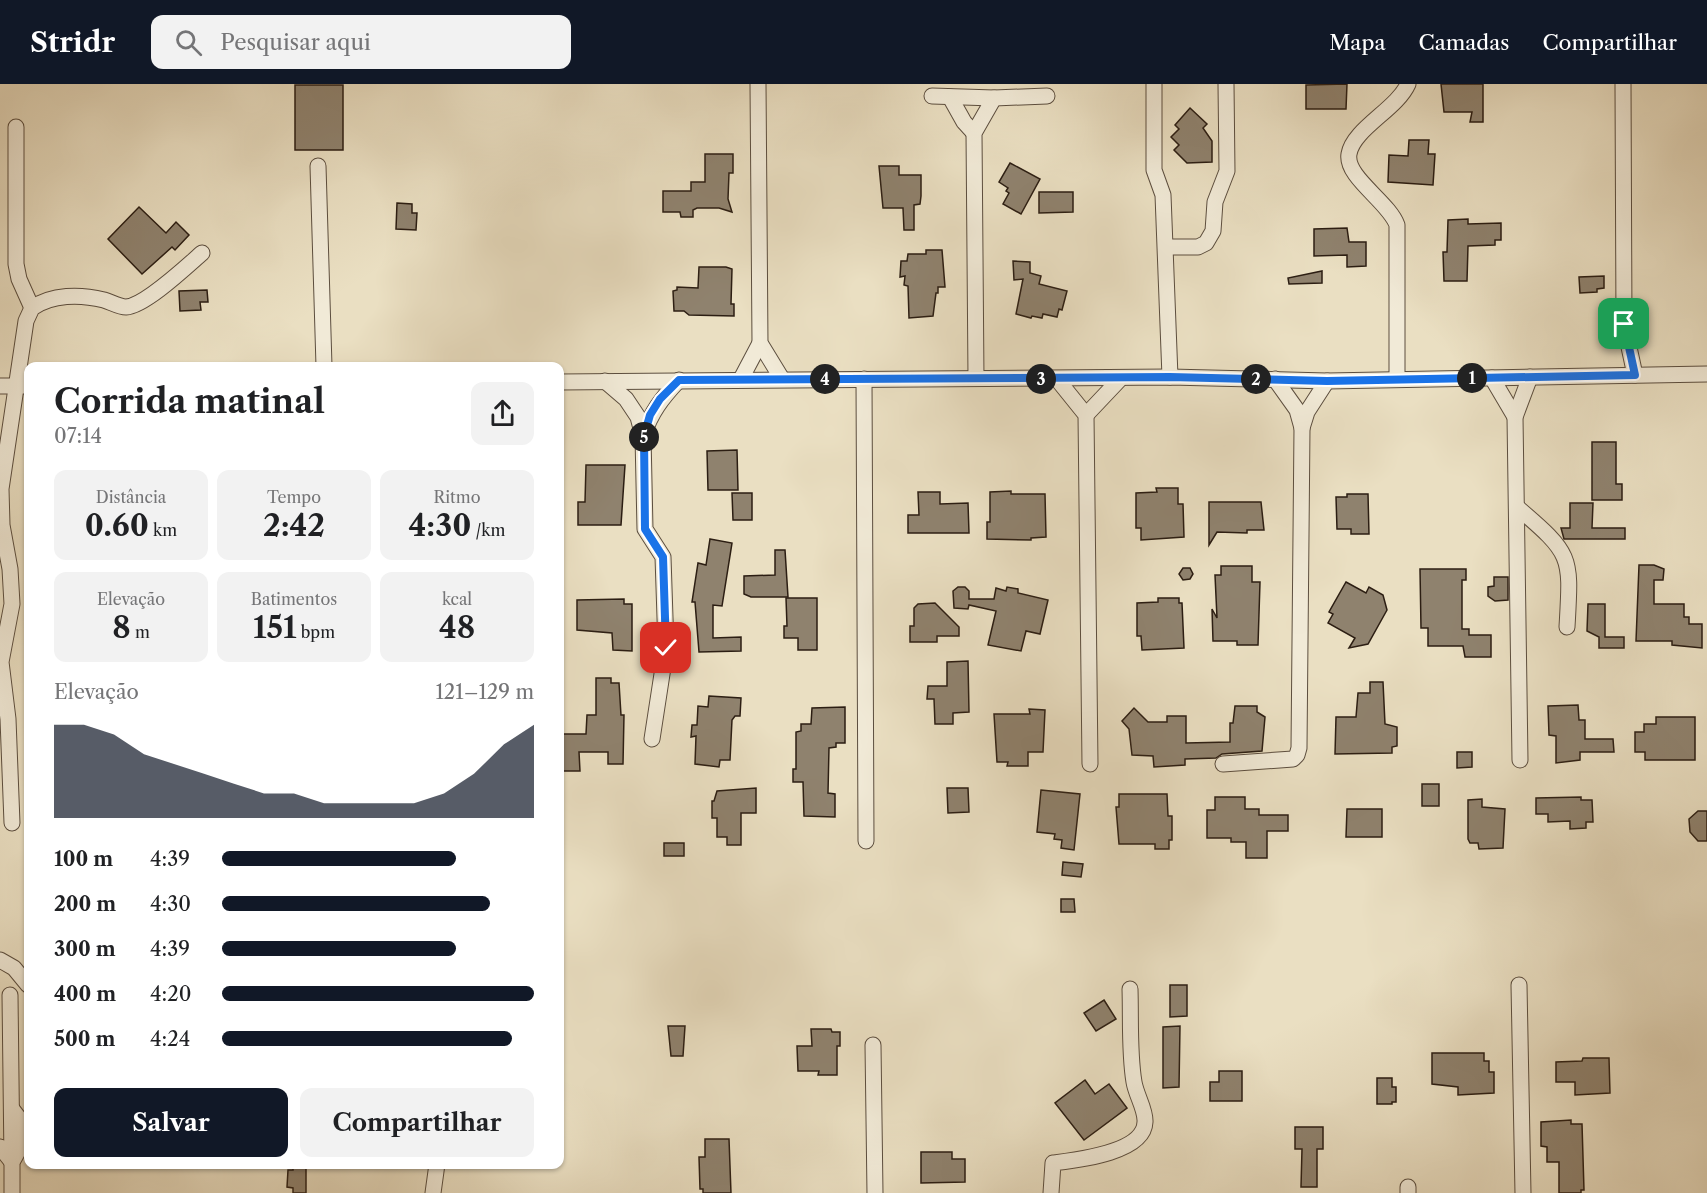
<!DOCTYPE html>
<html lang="pt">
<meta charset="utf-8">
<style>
body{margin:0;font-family:"Libre Caslon Text",serif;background:#f2f2f2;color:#202124;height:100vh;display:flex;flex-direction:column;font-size:22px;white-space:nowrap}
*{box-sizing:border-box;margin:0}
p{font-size:20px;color:#757577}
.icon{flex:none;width:33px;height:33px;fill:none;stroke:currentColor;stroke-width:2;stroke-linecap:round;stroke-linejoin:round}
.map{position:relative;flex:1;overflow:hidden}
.side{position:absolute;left:24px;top:278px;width:540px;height:807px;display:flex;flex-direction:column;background:#fff;border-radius:12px;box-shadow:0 2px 4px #0004}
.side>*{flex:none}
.pin{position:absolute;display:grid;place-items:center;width:51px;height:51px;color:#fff;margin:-26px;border-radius:12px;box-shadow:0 3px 9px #0006}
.km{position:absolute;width:30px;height:30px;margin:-15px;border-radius:50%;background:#222;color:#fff;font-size:16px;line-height:30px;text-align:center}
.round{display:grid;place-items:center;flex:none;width:63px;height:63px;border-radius:12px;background:#f2f2f2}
.summary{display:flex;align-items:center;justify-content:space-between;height:102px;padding:0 30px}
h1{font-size:33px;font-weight:800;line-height:45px}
.metrics{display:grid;grid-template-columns:repeat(3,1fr);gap:9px;height:102px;padding:6px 30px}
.metrics div{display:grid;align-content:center;border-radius:12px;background:#f2f2f2;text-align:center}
.metrics b{font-size:30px;font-weight:800}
.metrics small{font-size:16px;font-weight:400}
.metrics p{font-size:16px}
.chart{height:168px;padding:12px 30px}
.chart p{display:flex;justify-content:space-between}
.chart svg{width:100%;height:108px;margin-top:6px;fill:#111827;opacity:.7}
.primary-button{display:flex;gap:12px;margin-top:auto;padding:12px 30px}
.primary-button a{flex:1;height:69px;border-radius:12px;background:#111827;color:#fff;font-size:24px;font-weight:800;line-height:69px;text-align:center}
.primary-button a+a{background:#f2f2f2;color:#202124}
ul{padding:0 30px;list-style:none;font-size:20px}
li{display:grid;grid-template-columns:96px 72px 1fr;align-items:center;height:45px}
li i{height:15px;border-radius:8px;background:#111827}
header{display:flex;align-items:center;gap:36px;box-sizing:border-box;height:84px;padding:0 30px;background:#111827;color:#fff}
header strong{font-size:28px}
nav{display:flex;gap:33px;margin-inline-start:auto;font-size:21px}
.search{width:420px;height:54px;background:#f2f2f2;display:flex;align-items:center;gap:15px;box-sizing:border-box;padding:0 21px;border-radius:12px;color:#757577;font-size:22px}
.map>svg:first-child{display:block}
.building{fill:#8f826e;stroke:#2c1e13;stroke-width:1.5}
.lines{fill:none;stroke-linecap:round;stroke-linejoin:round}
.minor-casing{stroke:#5c4e3f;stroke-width:17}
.minor{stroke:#f1ead7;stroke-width:15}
.route-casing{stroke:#fff;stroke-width:12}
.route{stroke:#1a73e8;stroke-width:8}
</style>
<header>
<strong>Stridr</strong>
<div class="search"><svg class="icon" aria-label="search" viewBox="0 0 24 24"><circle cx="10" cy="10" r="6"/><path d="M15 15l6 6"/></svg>Pesquisar aqui</div>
<nav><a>Mapa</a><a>Camadas</a><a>Compartilhar</a></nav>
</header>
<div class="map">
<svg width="1707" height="1109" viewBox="0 0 1707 1109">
<rect width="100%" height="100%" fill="#eadfc2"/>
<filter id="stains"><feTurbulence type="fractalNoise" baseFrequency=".00333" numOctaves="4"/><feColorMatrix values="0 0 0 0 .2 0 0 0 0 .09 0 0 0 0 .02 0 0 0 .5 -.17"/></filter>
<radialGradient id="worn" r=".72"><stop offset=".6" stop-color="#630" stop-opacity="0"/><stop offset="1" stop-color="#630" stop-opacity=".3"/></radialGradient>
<g class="building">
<polygon points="1347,0 1346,25 1306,25 1306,1"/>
<polygon points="1441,0 1483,0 1483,38 1470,38 1472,28 1444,28"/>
<rect x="295" y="1" width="48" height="65"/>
<polygon points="1190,24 1207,40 1203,44 1212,57 1212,78 1187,79 1174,66 1179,61 1171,53 1179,45 1175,41"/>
<polygon points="1409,56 1429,56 1428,70 1435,70 1433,101 1388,98 1389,71 1408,72"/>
<polygon points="705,70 733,70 733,89 729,89 728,115 732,128 719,124 697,124 693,126 693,133 681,133 680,128 663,128 663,107 691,107 691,98 705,98"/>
<polygon points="1010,79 1040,95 1021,130 1003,120 1009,109 1006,107 1008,104 999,98"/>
<polygon points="879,82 899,82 899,91 921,91 921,112 920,120 914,121 914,146 904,146 903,124 883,124"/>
<polygon points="1039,108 1073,108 1073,128 1039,129"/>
<polygon points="397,119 412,120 412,129 417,129 416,146 396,145"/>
<polygon points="139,123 166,149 176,138 189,151 175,166 172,163 142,190 108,155"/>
<polygon points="1468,135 1468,140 1501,139 1501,156 1495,156 1495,161 1468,162 1467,197 1444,197 1443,168 1447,168 1448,136"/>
<polygon points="1347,144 1349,158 1366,158 1366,182 1347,183 1347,171 1314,172 1314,145"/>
<polygon points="926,166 942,166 945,203 938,203 938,209 936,209 933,232 909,234 908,202 904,201 905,192 900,193 901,177 907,177 908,170 926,170"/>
<polygon points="1013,177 1030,178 1030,189 1041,192 1039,200 1067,207 1062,226 1059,225 1057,233 1043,230 1042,234 1032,232 1031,234 1016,230 1023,195 1014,196"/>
<polygon points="699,183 726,183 732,185 731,220 734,220 734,232 689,231 684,227 674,227 673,207 677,206 677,203 698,204"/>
<polygon points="1322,187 1322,199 1289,200 1288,194"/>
<polygon points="1604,192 1604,204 1597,205 1597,208 1580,209 1579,193"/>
<polygon points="207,206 208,218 200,218 201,226 180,227 179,207"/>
<polygon points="1592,358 1616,358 1616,400 1622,400 1622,416 1592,416"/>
<polygon points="737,366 738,406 708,406 707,367"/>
<polygon points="586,381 625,381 621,441 578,441 578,418 585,418"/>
<polygon points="1156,404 1178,404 1178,420 1183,420 1184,453 1141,456 1141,444 1136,444 1136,409 1157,408"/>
<polygon points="1011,407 1011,410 1045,410 1046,453 1031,454 1031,456 987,455 987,438 990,438 990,408"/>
<polygon points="918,408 940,408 940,420 968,419 969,449 908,449 908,431 919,431"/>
<polygon points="732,409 752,409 752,436 733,436"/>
<polygon points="1347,410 1368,410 1369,450 1351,450 1351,445 1337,445 1336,413 1347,413"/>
<polygon points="1209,418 1261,418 1264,446 1247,446 1247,449 1217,448 1209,461"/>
<polygon points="1570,419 1593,419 1592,444 1625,444 1625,455 1564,455 1561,444 1570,444"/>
<polygon points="710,455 732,459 722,522 713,521 713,554 741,553 741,567 699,568 695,518 692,518 698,479 706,481"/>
<polygon points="775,466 785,466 788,513 751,513 744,510 744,492 775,491"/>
<polygon points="1639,481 1654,481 1664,485 1663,496 1654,496 1654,520 1684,520 1684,533 1689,533 1689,540 1702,540 1702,564 1672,561 1672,557 1636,557"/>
<polygon points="1221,482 1252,482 1252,498 1260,498 1258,561 1237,561 1237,557 1213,557 1212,525 1217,534 1215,491 1221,491"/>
<polygon points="1183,484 1190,484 1193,490 1190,495 1183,496 1179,490"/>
<polygon points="1420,485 1466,485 1466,496 1462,496 1462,545 1469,545 1469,551 1491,551 1491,573 1465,573 1463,562 1428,562 1428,544 1421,544"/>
<polygon points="1494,493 1508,493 1508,516 1495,517 1488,512 1488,503 1494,502"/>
<polygon points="1346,498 1366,509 1369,503 1383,511 1387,526 1368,560 1349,564 1355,554 1328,539 1333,530 1329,528"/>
<polygon points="958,503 965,503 969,507 969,515 994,515 996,504 1006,507 1007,503 1018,505 1018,509 1048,516 1040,550 1026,547 1021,567 988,561 996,527 969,521 968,525 954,524 953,507"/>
<polygon points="786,514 817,514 817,566 798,566 798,554 784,554 784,542 787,542"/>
<polygon points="1158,514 1179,514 1179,519 1182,519 1184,564 1142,566 1141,552 1137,552 1137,519 1158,518"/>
<polygon points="624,515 624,520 632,520 632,567 613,566 612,549 577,546 577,516"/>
<polygon points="935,519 959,543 959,552 937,552 937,558 910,558 910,542 914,542 914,524 918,520"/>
<polygon points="1588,520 1605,520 1605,553 1624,553 1624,564 1599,564 1599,553 1587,547"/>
<polygon points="968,577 969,628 953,629 953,640 935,640 934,615 927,615 928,602 947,602 947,578"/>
<polygon points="596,594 611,594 611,599 619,599 621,631 624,631 623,680 608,680 608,668 579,668 580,687 560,687 560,650 586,650 587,631 596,631"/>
<polygon points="1370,598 1383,598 1385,640 1397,643 1397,662 1392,663 1392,669 1335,670 1336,633 1356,633 1358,609 1370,609"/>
<polygon points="709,612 741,614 740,632 735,632 732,636 730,676 720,676 719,683 695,680 696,652 691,653 692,641 697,641 698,622 708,623"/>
<polygon points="1578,621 1579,636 1585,636 1585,655 1613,655 1614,668 1580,668 1580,676 1556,679 1556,652 1549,651 1548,622"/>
<polygon points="1235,622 1257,622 1257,628 1265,633 1262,667 1222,670 1216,674 1185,675 1185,681 1154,683 1153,672 1132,671 1129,645 1122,637 1134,624 1148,638 1167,638 1167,632 1186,632 1186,659 1230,658 1230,639 1233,639"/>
<polygon points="845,623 845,659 836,659 836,663 829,664 828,709 835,710 835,733 804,732 803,698 793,698 793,685 796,685 796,648 801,647 801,640 811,640 812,624"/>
<polygon points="1029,625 1045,626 1043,668 1028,668 1028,682 1007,682 1008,678 997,678 994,630 1030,630"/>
<polygon points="1656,633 1695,633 1695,676 1645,676 1645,668 1635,668 1635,648 1644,648 1644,640 1656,640"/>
<polygon points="1457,668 1472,668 1472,683 1457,684"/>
<rect x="1422" y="700" width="17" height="22"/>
<polygon points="756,704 756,729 741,729 741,761 727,761 727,753 717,753 717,734 712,734 712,717 714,717 717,707"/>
<polygon points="947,704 968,704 969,728 948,729"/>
<polygon points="1041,706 1080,710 1074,766 1061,764 1062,756 1054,755 1055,750 1037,748"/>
<polygon points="1119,710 1167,710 1168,732 1172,732 1172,756 1169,756 1169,765 1155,765 1155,760 1119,760 1116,723 1119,723"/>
<polygon points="1215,713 1245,713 1245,725 1259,725 1259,731 1288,731 1288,747 1267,747 1267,774 1246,774 1246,758 1231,758 1231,754 1207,754 1207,726 1215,726"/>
<polygon points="1581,713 1581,716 1592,716 1593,738 1586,738 1586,744 1570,745 1570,737 1548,738 1548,730 1536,730 1536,714"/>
<polygon points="1482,715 1482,723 1505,725 1503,764 1479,765 1478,759 1470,759 1468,755 1468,716"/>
<polygon points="1347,725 1382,725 1382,753 1346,753"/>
<polygon points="1698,727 1707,727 1707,757 1698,757 1690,748 1689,735"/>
<rect x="664" y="759" width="20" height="13"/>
<polygon points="1063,778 1083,780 1081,793 1062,791"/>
<polygon points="1061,815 1074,815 1075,828 1061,828"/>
<polygon points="1170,901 1187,901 1187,932 1170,933"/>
<polygon points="1104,916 1116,935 1096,947 1084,929"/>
<polygon points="668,942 685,942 683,972 671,972"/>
<polygon points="1180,942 1179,1003 1163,1004 1163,943"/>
<polygon points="811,945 831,945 832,948 840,948 840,962 837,962 837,991 818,991 819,987 798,987 797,962 812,962"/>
<polygon points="1432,969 1484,969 1484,977 1489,977 1489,988 1494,988 1494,1009 1458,1011 1458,1003 1432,1000"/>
<polygon points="1583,974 1609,974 1610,1009 1575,1011 1575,998 1556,998 1556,978 1582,977"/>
<polygon points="1219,987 1242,987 1242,1017 1210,1017 1210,998 1219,998"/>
<polygon points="1377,994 1392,994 1392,1003 1396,1003 1396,1018 1392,1018 1392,1020 1377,1020"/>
<polygon points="1085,996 1095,1010 1109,1000 1127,1024 1084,1056 1055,1019"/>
<polygon points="1571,1036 1571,1040 1582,1040 1584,1106 1581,1106 1581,1109 1559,1109 1559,1078 1547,1078 1547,1063 1541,1062 1541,1038"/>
<polygon points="1295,1043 1323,1043 1323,1065 1317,1065 1317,1103 1301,1103 1302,1065 1295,1065"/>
<polygon points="705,1055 729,1055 731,1109 703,1109 703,1105 700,1105 699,1073 705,1073"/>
<polygon points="921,1068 952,1068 952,1075 965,1075 965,1098 921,1099"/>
<polygon points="293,1080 306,1080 306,1109 293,1109 293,1104 287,1103 288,1086 293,1086"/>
</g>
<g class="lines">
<defs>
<g id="minor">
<polyline points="758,0 760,259 782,295"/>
<polyline points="1154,0 1154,86 1163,111 1170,293"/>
<polyline points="1623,0 1624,240 1635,291"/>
<polyline points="932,12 994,14 1047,12"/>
<polyline points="950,13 964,38 974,49"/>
<polyline points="16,43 16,180 19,195 32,224"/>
<polyline points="318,82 324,282"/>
<polyline points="1166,163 1198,163 1206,159 1213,147 1215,118 1227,87 1226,0"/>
<polyline points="976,294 974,49 994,14"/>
<polyline points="1492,294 1515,333"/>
<polyline points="741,295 760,259"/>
<polyline points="864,295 866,757"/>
<polyline points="1057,295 1086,331 1090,680"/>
<path d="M1397,295V141C1389,118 1345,93 1349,70C1353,45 1397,25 1408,0"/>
<polyline points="605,297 626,315 638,333 643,352 645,445 663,473 666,564 652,655"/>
<polyline points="560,298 1170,293 1327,297 1707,290"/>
<polyline points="0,302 28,302"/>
<polyline points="1086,331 1121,294"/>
<polyline points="1302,344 1307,328 1327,297"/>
<path d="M643,352C651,328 662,314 679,296"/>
<path d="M1518,424C1573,471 1571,472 1567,543"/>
<polyline points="1520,676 1515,333 1530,293"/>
<polyline points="1223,680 1293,675 1297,671 1299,664 1302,344 1297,326 1275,295"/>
<path d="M12,739L8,635L1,578L12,520L10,485L2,441L1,405L26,237L32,224C52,210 80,210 104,216C111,218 119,223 126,223C145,222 187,182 202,169"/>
<polyline points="0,876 14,884 28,901"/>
<polyline points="1519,901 1523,1109"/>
<polyline points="873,961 875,1109"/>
<polyline points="12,1025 25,1042 26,1053 12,1078 12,1109"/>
<polyline points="0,1063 12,1078 10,911"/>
<polyline points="433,1109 437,1080"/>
<path d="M1051,1109L1053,1079C1077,1076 1144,1069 1145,1038C1146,1026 1136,1011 1134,998C1129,968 1131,935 1130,905"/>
<polyline points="1408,1109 1408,1103"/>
</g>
</defs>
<use href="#minor" class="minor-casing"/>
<use href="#minor" class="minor"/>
</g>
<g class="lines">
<defs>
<polyline id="route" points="666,564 663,473 645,445 644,352 650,331 660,315 679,296 1170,293 1327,297 1635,291 1624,240"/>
</defs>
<use href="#route" class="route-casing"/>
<use href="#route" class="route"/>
</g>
<rect width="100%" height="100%" filter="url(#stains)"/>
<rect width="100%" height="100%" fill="url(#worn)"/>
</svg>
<div class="pin" style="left:1624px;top:240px;background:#1e9e55"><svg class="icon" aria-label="arrive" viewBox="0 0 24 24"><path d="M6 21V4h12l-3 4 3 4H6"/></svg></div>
<div class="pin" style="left:666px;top:564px;background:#d93025"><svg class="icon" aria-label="check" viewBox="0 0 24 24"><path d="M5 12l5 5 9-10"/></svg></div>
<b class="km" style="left:1472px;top:294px">1</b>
<b class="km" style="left:1256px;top:295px">2</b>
<b class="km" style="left:1041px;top:295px">3</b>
<b class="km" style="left:825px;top:295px">4</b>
<b class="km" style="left:644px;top:353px">5</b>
<section class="side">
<div class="summary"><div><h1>Corrida matinal</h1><p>07:14</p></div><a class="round"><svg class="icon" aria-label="share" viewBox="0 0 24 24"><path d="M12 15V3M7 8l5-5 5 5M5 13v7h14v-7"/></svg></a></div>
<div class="metrics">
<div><p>Distância</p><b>0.60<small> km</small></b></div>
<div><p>Tempo</p><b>2:42</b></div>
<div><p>Ritmo</p><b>4:30<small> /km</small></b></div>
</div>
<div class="metrics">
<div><p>Elevação</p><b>8<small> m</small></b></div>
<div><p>Batimentos</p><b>151<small> bpm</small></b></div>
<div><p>kcal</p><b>48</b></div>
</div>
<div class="chart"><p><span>Elevação</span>121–129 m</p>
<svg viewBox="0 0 160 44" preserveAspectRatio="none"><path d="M0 44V6L10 6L20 10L30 18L40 22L50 26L60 30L70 34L80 34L90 38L100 38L110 38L120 38L130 34L140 26L150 14L160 6V44z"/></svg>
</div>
<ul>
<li><b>100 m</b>4:39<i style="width:75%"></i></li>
<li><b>200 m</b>4:30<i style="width:86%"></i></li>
<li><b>300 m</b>4:39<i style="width:75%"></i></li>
<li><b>400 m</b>4:20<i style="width:100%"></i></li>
<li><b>500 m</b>4:24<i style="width:93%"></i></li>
</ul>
<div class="primary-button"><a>Salvar</a><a>Compartilhar</a></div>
</section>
</div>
